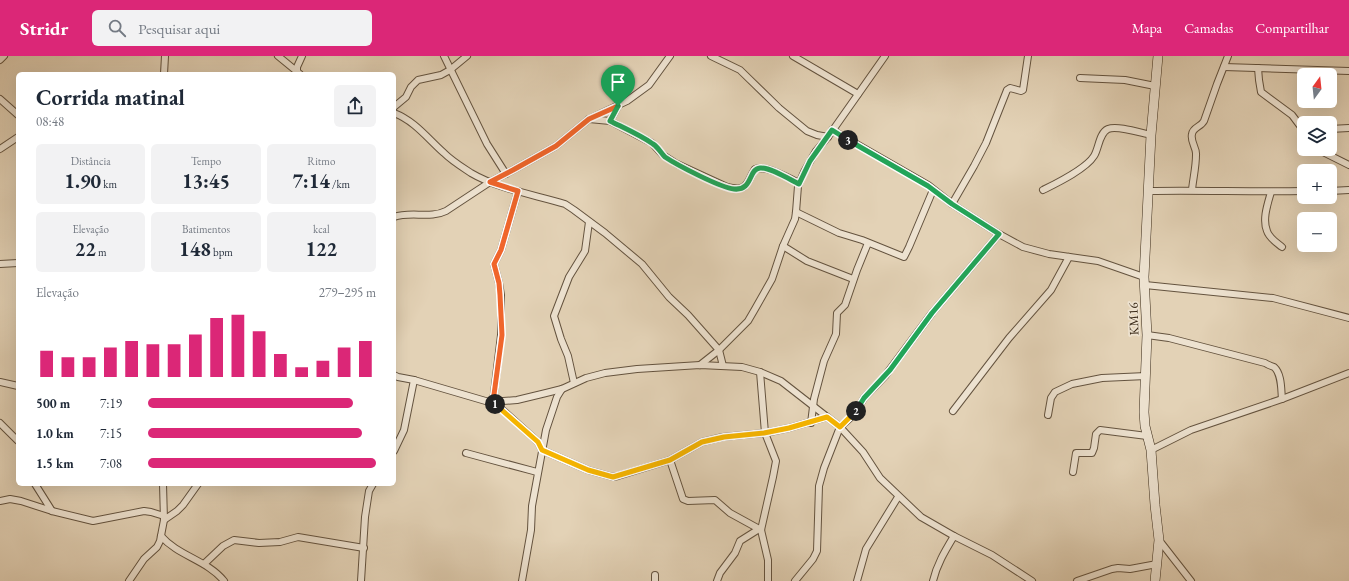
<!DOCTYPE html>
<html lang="pt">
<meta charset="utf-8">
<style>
body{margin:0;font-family:"EB Garamond",serif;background:#f2f2f3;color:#1f2937;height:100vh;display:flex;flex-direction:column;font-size:15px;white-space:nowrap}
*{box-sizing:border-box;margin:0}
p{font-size:13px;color:#747a83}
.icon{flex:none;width:22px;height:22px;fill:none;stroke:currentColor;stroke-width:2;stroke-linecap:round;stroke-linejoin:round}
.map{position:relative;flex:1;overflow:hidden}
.side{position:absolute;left:16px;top:16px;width:380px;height:414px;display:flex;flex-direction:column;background:#fff;border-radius:6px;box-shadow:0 4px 16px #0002}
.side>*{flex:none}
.needle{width:26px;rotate:15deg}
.tools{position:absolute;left:1297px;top:12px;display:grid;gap:8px}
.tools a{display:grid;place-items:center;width:40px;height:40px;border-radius:6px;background:#fff;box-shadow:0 4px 16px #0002;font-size:20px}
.pin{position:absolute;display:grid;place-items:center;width:34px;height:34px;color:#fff;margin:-41px -17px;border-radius:50% 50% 50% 0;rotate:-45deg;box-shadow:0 0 4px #0007}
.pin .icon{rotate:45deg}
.km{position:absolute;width:20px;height:20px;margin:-10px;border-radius:50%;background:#222;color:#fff;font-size:11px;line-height:20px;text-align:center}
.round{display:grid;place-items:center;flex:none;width:42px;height:42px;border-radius:6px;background:#f2f2f3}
.summary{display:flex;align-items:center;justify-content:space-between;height:68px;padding:0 20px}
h1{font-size:22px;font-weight:700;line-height:30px}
.metrics{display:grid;grid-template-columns:repeat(3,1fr);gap:6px;height:68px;padding:4px 20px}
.metrics div{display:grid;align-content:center;border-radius:6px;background:#f2f2f3;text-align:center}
.metrics b{font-size:20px;font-weight:700}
.metrics small{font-size:11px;font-weight:400}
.metrics p{font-size:11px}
.chart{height:112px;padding:8px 20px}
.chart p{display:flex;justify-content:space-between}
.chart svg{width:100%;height:72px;margin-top:4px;stroke:#db2777;stroke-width:6}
ul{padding:0 20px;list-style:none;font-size:13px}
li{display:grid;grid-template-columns:64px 48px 1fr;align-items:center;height:30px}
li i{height:10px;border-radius:5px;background:#db2777}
header{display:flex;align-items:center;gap:24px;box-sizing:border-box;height:56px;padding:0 20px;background:#db2777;color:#fff}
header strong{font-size:19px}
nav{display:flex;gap:22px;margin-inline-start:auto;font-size:14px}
.search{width:280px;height:36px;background:#f2f2f3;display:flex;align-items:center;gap:10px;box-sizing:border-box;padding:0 14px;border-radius:6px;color:#747a83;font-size:15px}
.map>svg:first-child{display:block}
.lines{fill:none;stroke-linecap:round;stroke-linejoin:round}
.street-casing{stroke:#64533f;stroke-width:8}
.secondary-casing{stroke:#392917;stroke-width:10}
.street{stroke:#ede2d0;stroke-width:6}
.secondary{stroke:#ede2d0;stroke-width:9}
.split-1-casing{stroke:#fff;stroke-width:8}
.split-2-casing{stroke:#fff;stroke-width:8}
.split-3-casing{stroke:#fff;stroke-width:8}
.split-4-casing{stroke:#fff;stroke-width:8}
.split-1{stroke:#f0652b;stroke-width:5}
.split-2{stroke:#f5b400;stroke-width:5}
.split-3{stroke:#22a559;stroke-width:5}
.split-4{stroke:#22a559;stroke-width:5}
.labels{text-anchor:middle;stroke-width:3.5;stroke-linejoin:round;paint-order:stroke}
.street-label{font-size:13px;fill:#392917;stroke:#ede2d0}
</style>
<header>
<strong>Stridr</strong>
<div class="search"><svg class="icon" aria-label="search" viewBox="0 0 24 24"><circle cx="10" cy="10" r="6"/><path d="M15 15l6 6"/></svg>Pesquisar aqui</div>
<nav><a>Mapa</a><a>Camadas</a><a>Compartilhar</a></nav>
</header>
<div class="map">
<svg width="1349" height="525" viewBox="0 0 1349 525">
<rect width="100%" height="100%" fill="#e3d2b6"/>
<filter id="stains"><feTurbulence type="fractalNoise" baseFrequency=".005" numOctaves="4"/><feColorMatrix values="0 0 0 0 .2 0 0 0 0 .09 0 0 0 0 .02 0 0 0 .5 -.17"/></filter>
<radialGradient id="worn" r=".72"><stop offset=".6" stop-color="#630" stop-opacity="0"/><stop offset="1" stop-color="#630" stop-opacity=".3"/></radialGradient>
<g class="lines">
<defs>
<g id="street">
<polyline points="278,0 300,18"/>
<polyline points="444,0 487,88 506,118"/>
<polyline points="711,0 740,14 779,52 807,75 817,79 828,81"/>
<polyline points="793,0 858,38"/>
<polyline points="0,4 4,0"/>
<polyline points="1224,11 1349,15"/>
<polyline points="1258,12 1259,24 1261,36 1292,59 1304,75"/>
<polyline points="164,18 165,0"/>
<polyline points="297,18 297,11 302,0"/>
<polyline points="1080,22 1125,24 1155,30"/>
<polyline points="0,43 18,59"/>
<polyline points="394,51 406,41 411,31 418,24 441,19 450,14 467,0"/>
<path d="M394,57C415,65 428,83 444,97C452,105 462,111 471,117C498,133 536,139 565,148L574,154L605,177L642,208L669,241L688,259L719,294L723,310"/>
<path d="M589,63L610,65L652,87L663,99L677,108L727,131C749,136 746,127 755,113C767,109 788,122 799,127"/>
<polyline points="610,65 618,50"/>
<polyline points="1330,73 1349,72"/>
<polyline points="832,74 928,129 952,148 999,178 1023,191 1049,198 1098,205 1144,221"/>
<polyline points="0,93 18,81"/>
<polyline points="1317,93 1349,109"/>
<path d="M1043,134C1057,127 1086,113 1094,100C1099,92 1099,77 1108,73C1117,69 1141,77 1151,79"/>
<path d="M1192,134C1193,123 1196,111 1196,99C1197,92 1190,86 1192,78C1193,71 1201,71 1204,65L1217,28L1228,0"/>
<path d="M1148,135C1200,134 1252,136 1304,135"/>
<polyline points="1330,135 1349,134"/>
<path d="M1271,136C1268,147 1262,163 1267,175C1269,182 1277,187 1282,191"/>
<polyline points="952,148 974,110 986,87 1007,34 1010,32 1021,35 1023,34 1028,0"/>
<polyline points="796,156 839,177 862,184 904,201 909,191 933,134"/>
<path d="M394,161C411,155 430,163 446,155L490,126L513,114L556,90L589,63L627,45L649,29L670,0"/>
<polyline points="783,190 807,205 853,223"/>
<polyline points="0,208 18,207"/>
<polyline points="1145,229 1273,242 1349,262"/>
<path d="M1147,279L1169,282L1265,307C1268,309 1271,310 1274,311C1282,318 1281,334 1282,343"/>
<polyline points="700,309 719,294 748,265 755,253 772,223 783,190 795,163 796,156 798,130 804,116 816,95 828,81 885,0"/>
<polyline points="760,316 765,377 776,405 773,421 761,474 768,504 768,525"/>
<polyline points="394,319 398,321 414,324 489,346 517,344 546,337 562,333 586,322 605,317 637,313 700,309 742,311 760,316 781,325 840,371 863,396 880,422 921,461 954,480 992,499 1032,525"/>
<polyline points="0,326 18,330"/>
<polyline points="574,327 568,300 561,283 554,260 569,221 585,195 589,166"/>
<polyline points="493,346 501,279 501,239 499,227 494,208 501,194 518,135"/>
<polyline points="491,347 497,349 538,386 542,394 588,414 613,421 618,420 670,404 702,386 723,381 765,377 789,372 827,361"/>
<polyline points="953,355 1009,282 1051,234 1069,201"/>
<polyline points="1048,359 1051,342 1055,336 1072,328 1102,322 1146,320"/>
<polyline points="0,367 18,385"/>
<polyline points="811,367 814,343 824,305 836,278 837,257 845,249 857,214 868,187"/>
<polyline points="1151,394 1191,374 1282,343 1349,317"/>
<polyline points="394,395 404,374 414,324"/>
<polyline points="466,397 537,416"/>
<polyline points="670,404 683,443 688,445 715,444 730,457 761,474"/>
<polyline points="1073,416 1076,397 1092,397 1094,392 1096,378 1100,374 1147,380"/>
<polyline points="35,428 52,455"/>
<polyline points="0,445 10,443 21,445 52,455 93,465 144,455 151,456 164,460"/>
<polyline points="164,464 177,455 183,449 198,428"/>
<path d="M161,480C178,500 207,504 224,525"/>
<polyline points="1159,484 1191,525"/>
<polyline points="204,508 223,490 234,484 259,487 280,486 298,481 364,492"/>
<polyline points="129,525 144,503 157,491 160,485 164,464 163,428"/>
<polyline points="361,525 365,461 369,435 373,428"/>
<polyline points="522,525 531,474 532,450 546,374 557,341 562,333"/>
<polyline points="655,525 655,519"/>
<polyline points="717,525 720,517 735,497 740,485 759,473"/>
<polyline points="795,525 813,503 817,495 819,430 824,412 840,371 849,363 857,354 864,342 885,320 932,257 999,178"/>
<polyline points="857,525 866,493 898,441"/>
<path d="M933,525C937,508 945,495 954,480"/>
<polyline points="1077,525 1112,513 1118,512 1130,513 1157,508"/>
</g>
<polyline id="secondary" points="1155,525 1159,484 1155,449 1151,394 1145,370 1144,356 1147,279 1144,221 1151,79 1158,0"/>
</defs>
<use href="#street" class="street-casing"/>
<use href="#secondary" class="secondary-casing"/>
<use href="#street" class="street"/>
<use href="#secondary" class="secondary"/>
</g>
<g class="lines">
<defs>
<polyline id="split-1" points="495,348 490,346 493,346 502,279 500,239 499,227 494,208 501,194 518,135 490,126 513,114 556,90 589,63 618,50"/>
<polyline id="split-2" points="495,348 538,386 542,394 588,414 613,421 670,404 702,386 724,381 764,377 789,372 827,361 840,371 856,355"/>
<polyline id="split-3" points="848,84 928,130 952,148 999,178 932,257 890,314 864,342 856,355"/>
<path id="split-4" d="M618,50L610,65C624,72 640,79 653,88C658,91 661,97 665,101C677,109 721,132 734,133C753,135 748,113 760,112C770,111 789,123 799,128L810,105L832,74L848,84"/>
</defs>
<use href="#split-1" class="split-1-casing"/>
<use href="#split-2" class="split-2-casing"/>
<use href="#split-3" class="split-3-casing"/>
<use href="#split-4" class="split-4-casing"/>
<use href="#split-1" class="split-1"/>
<use href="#split-2" class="split-2"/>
<use href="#split-3" class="split-3"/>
<use href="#split-4" class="split-4"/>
</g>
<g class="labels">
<g class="street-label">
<text transform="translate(1133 263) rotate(-92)" y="5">KM16</text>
</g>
</g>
<rect width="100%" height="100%" filter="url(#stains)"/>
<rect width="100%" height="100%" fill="url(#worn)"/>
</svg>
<div class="tools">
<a><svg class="needle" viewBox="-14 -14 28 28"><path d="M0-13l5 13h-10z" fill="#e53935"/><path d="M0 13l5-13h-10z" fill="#747a83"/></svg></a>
<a><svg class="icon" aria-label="layers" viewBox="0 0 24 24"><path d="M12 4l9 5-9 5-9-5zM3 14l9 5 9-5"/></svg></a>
<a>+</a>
<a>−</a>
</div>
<div class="pin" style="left:618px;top:50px;background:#1e9e55"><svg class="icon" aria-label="arrive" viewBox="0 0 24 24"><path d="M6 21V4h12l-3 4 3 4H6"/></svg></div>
<b class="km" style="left:495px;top:348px">1</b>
<b class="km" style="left:856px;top:355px">2</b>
<b class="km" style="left:848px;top:84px">3</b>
<section class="side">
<div class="summary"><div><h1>Corrida matinal</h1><p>08:48</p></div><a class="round"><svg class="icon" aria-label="share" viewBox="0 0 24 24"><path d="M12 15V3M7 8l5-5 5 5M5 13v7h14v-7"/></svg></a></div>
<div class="metrics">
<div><p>Distância</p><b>1.90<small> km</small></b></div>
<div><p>Tempo</p><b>13:45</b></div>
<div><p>Ritmo</p><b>7:14<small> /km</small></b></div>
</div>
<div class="metrics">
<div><p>Elevação</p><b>22<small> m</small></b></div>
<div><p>Batimentos</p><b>148<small> bpm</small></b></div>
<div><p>kcal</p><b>122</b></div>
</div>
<div class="chart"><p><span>Elevação</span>279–295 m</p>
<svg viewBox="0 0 160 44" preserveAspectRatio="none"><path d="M5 44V28M15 44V32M25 44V32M35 44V26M45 44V22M55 44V24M65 44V24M75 44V18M85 44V8M95 44V6M105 44V16M115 44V30M125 44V38M135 44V34M145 44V26M155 44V22"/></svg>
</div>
<ul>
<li><b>500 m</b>7:19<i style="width:90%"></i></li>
<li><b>1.0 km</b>7:15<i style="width:94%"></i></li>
<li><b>1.5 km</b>7:08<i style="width:100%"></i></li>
</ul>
</section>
</div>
